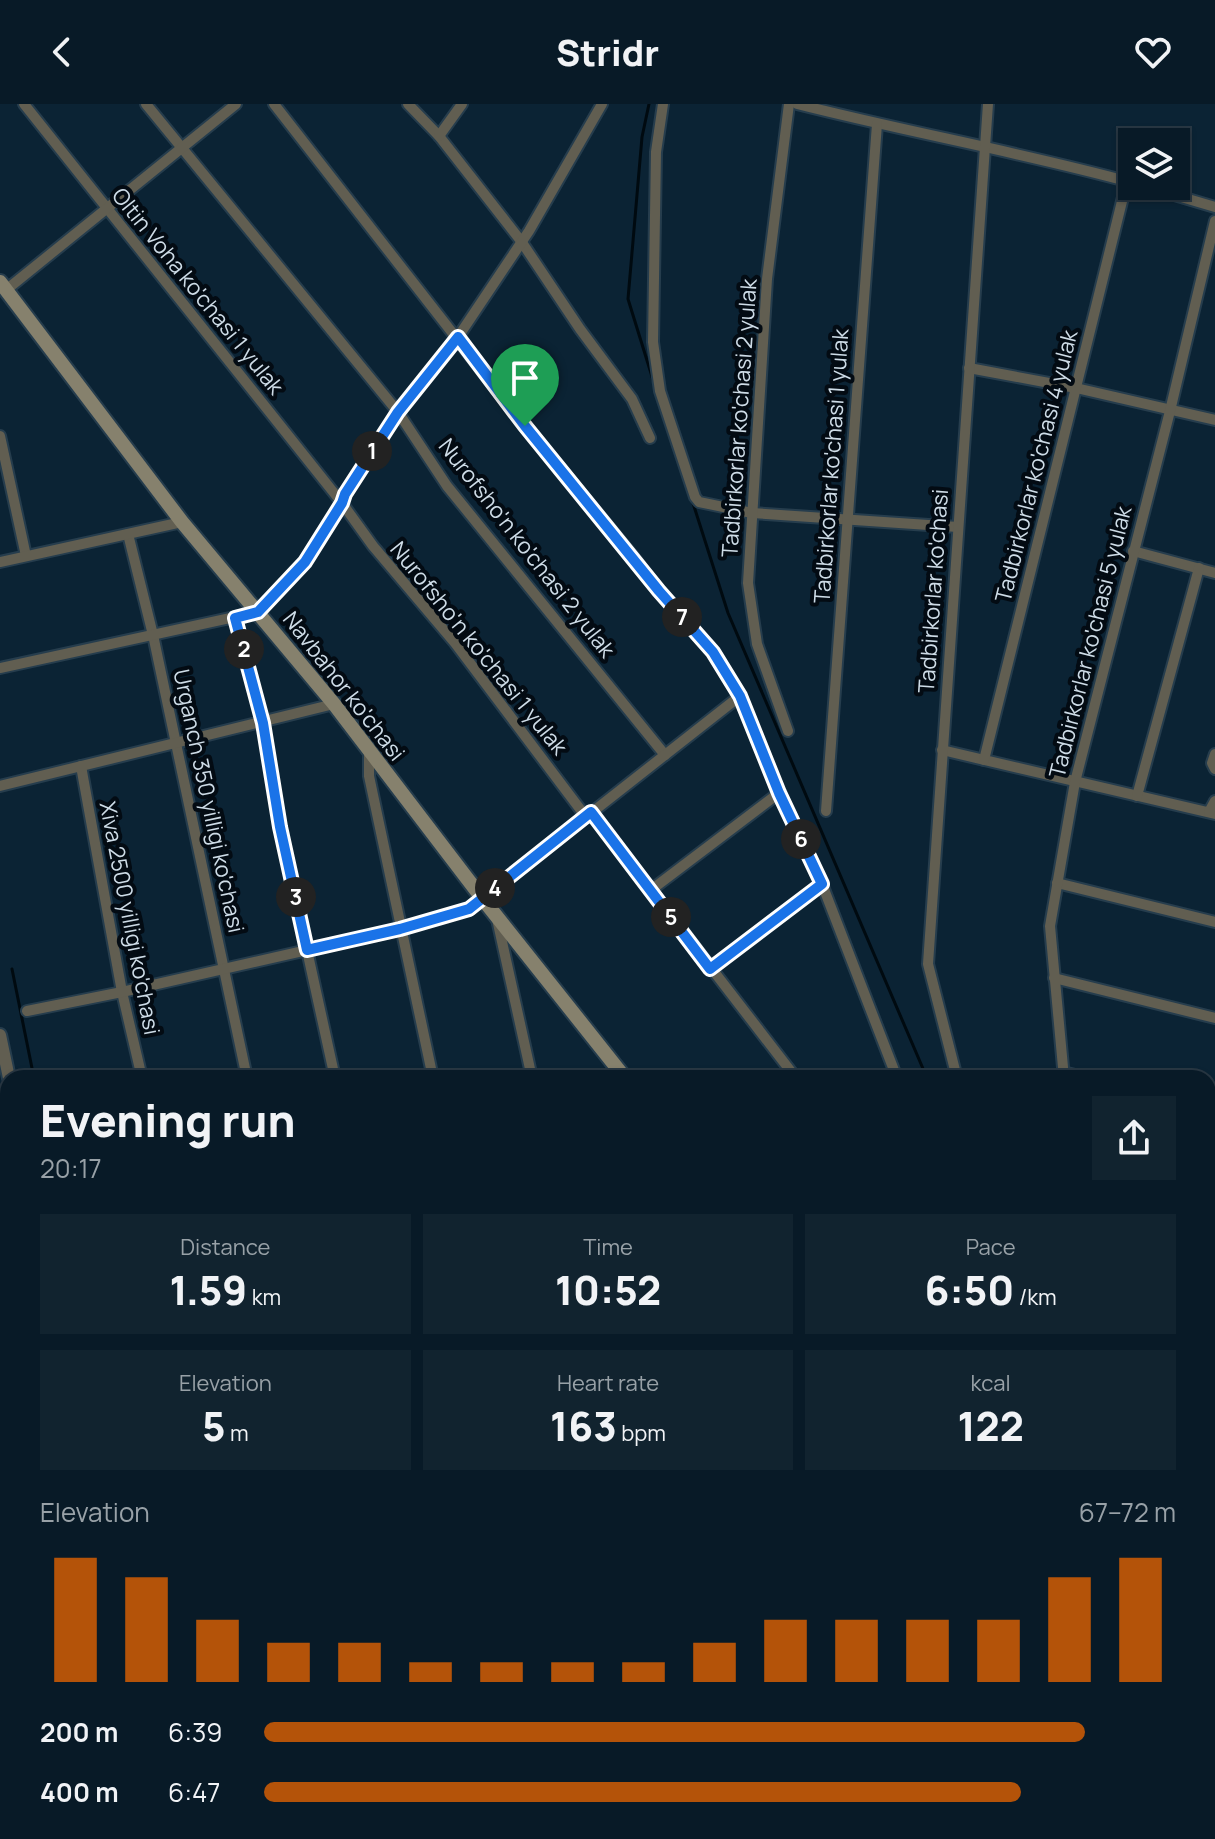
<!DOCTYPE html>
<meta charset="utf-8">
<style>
body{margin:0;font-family:Manrope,sans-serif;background:#11232f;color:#f1f3f6;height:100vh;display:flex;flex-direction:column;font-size:30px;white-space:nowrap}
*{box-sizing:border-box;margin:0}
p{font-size:26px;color:#98a1a7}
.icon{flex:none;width:44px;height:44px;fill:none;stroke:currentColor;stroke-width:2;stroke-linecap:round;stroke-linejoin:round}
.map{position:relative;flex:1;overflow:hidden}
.side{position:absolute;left:0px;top:966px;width:1216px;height:770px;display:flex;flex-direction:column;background:#081a27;border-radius:24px 24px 0 0;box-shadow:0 2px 6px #0004,0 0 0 2px #293844}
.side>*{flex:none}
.buttons{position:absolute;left:1118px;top:24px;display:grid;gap:16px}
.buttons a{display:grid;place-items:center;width:72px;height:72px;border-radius:0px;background:#081a27;box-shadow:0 2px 6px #0004,0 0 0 2px #293844;font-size:40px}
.pin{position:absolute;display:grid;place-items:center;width:68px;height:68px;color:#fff;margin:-82px -34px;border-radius:50% 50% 50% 0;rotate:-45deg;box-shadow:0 0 8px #0007}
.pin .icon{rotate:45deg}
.km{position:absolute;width:40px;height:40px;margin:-20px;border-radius:50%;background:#222;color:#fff;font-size:22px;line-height:40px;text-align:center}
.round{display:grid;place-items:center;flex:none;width:84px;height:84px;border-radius:0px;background:#11232f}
.head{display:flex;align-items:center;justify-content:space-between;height:136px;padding:0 40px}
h1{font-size:44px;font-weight:800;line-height:60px}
.metrics{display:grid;grid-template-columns:repeat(3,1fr);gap:12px;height:136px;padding:8px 40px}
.metrics div{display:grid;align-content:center;border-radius:0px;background:#11232f;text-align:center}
.metrics b{font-size:40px;font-weight:800}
.metrics small{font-size:22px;font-weight:400}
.metrics p{font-size:22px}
.chart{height:224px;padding:16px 40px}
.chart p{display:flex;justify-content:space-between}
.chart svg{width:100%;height:144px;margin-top:8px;stroke:#b45309;stroke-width:6}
ul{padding:0 40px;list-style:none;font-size:26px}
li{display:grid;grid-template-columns:128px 96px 1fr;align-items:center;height:60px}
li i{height:20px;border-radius:10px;background:#b45309}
header{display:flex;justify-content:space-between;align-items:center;height:104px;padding:0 40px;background:#081a27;font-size:36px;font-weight:800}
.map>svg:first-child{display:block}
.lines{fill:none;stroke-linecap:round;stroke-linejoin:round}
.stream{stroke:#000a10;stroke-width:3}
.minor-casing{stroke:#263d4d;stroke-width:14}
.tertiary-casing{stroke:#263d4d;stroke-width:16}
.secondary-casing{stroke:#263d4d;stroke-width:18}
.minor{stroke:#615e51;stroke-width:10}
.tertiary{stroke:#615e51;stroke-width:12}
.secondary{stroke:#86816d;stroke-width:14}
.route-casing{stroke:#fff;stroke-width:16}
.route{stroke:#1a73e8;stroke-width:10}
.labels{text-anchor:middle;stroke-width:8;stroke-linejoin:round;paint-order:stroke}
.street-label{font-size:22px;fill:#cedce7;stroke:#030b13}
</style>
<header><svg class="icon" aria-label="back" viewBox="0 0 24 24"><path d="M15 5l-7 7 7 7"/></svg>Stridr<svg class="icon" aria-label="heart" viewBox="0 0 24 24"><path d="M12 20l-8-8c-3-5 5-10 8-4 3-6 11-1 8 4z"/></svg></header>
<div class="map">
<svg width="1215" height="1735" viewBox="0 0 1215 1735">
<rect width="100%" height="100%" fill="#0b2334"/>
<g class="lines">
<g class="stream">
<polyline points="649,0 642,33 628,195 654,279"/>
<polyline points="692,396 728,509 927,974"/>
<polyline points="12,865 34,974"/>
<polyline points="1208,1181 1215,1175"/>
<polyline points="186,1728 188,1735"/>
<polyline points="747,1735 750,1728"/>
</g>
<defs>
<g id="minor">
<polyline points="24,0 342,399 373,442 455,539 586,713"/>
<polyline points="146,0 398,308 447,382 665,651"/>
<polyline points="274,0 525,322 632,451 659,487 713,548 740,592 779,689 822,780 897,974"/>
<polyline points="408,0 439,32 521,137 580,225 632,295 650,334"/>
<polyline points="663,0 656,48 653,238 660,287 695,393 699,398 752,409 958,423"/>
<path d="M797,0C907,28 1020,48 1130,78"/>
<polyline points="439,32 462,0"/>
<polyline points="1144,82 1215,103"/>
<polyline points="6,186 236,0"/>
<polyline points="969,264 1076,284 1215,316"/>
<polyline points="0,332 26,452"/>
<polyline points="128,430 153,531 247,974"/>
<polyline points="1133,447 1215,469"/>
<polyline points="0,458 182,418"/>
<polyline points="235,514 263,619 280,723 335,974"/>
<polyline points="0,564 258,508 305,458 342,399 345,390 398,308 458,233 529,127 602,0"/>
<polyline points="788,627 757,540 748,479 767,175 789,0"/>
<polyline points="369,646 369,672 433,974"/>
<polyline points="942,646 1215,710"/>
<polyline points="1215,650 1212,659 1215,665"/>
<polyline points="984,656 1127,77"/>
<polyline points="81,662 122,888 142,974"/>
<polyline points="0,682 334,600"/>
<polyline points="1137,692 1199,464"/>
<polyline points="826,707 877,20"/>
<polyline points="591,708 796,974"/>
<polyline points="1209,708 1215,697"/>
<polyline points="1057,779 1215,818"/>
<polyline points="651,786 779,689"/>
<polyline points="497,815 532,974"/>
<polyline points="710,865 822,780"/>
<polyline points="1054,874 1215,914"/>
<polyline points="27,907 122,888 400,825 469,805 740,592"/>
<polyline points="1063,968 1087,974"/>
<polyline points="957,974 928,860 988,0"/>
<polyline points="1064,974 1050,822 1075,678 1170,307 1215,117"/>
<polyline points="1208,1005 1215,1007"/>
<polyline points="0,1042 8,1040"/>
<polyline points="1208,1092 1215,1093"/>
<polyline points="1208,1132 1215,1129"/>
<polyline points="0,1197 8,1195"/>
<polyline points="0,1298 8,1296"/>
<polyline points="0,1401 8,1436"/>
<polyline points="0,1598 8,1596"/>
<polyline points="72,1728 73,1735"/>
<polyline points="312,1728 313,1735"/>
<polyline points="408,1728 409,1735"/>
<polyline points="507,1728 509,1735"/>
<polyline points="580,1735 583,1728"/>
<polyline points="699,1735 702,1728"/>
</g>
<g id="tertiary">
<polyline points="0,931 9,974"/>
<polyline points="172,1728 173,1735"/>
</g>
<g id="secondary">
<polyline points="0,178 182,418 334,600 482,794 625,974"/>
<polyline points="1208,1463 1215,1463"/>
</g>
</defs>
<use href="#minor" class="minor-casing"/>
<use href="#tertiary" class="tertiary-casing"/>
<use href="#secondary" class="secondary-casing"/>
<use href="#minor" class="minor"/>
<use href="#tertiary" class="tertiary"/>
<use href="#secondary" class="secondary"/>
</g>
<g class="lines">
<defs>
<polygon id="route" points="458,233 525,322 659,487 713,548 740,592 779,689 822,780 710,865 591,708 469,805 400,825 307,846 280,723 263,619 235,514 258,508 305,458 342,399 345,390 398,308"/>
</defs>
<use href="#route" class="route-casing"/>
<use href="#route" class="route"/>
</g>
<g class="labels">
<g class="street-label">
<text transform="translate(198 187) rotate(51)" y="8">Oltin Voha ko'chasi 1 yulak</text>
<text transform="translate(739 314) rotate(-86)" y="8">Tadbirkorlar ko'chasi 2 yulak</text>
<text transform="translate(831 362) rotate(-86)" y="8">Tadbirkorlar ko'chasi 1 yulak</text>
<text transform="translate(1036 362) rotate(-76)" y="8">Tadbirkorlar ko'chasi 4 yulak</text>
<text transform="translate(527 444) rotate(52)" y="8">Nurofsho'n ko'chasi 2 yulak</text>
<text transform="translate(933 487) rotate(-86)" y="8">Tadbirkorlar ko'chasi</text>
<text transform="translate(1090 538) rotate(-76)" y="8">Tadbirkorlar ko'chasi 5 yulak</text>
<text transform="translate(479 544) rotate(51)" y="8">Nurofsho'n ko'chasi 1 yulak</text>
<text transform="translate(344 582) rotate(52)" y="8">Navbahor ko'chasi</text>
<text transform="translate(209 697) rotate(78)" y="8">Urganch 350 yilligi ko'chasi</text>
<text transform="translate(130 814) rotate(79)" y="8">Xiva 2500 yilligi ko'chasi</text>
</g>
</g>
</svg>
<div class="buttons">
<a><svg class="icon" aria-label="layers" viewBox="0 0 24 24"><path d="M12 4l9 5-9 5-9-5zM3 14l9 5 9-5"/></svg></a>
</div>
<div class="pin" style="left:525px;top:322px;background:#1e9e55"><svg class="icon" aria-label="arrive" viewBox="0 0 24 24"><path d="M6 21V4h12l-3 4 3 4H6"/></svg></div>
<b class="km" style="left:372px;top:347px">1</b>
<b class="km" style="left:244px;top:545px">2</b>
<b class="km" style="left:296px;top:793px">3</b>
<b class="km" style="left:495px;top:784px">4</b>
<b class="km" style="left:671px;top:813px">5</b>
<b class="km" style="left:801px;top:735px">6</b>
<b class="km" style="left:682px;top:513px">7</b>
<section class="side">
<div class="head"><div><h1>Evening run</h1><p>20:17</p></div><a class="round"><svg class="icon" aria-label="share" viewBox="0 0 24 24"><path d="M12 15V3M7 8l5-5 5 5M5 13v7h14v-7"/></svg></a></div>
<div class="metrics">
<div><p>Distance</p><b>1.59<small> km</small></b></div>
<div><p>Time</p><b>10:52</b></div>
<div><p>Pace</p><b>6:50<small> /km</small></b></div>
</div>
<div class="metrics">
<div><p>Elevation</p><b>5<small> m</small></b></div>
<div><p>Heart rate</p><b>163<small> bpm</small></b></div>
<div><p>kcal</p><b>122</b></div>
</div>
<div class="chart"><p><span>Elevation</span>67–72 m</p>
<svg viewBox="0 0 160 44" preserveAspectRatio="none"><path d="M5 44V6M15 44V12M25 44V25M35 44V32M45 44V32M55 44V38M65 44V38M75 44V38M85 44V38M95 44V32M105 44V25M115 44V25M125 44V25M135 44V25M145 44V12M155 44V6"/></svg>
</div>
<ul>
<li><b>200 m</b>6:39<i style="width:90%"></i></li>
<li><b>400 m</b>6:47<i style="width:83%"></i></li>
</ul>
</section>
</div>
